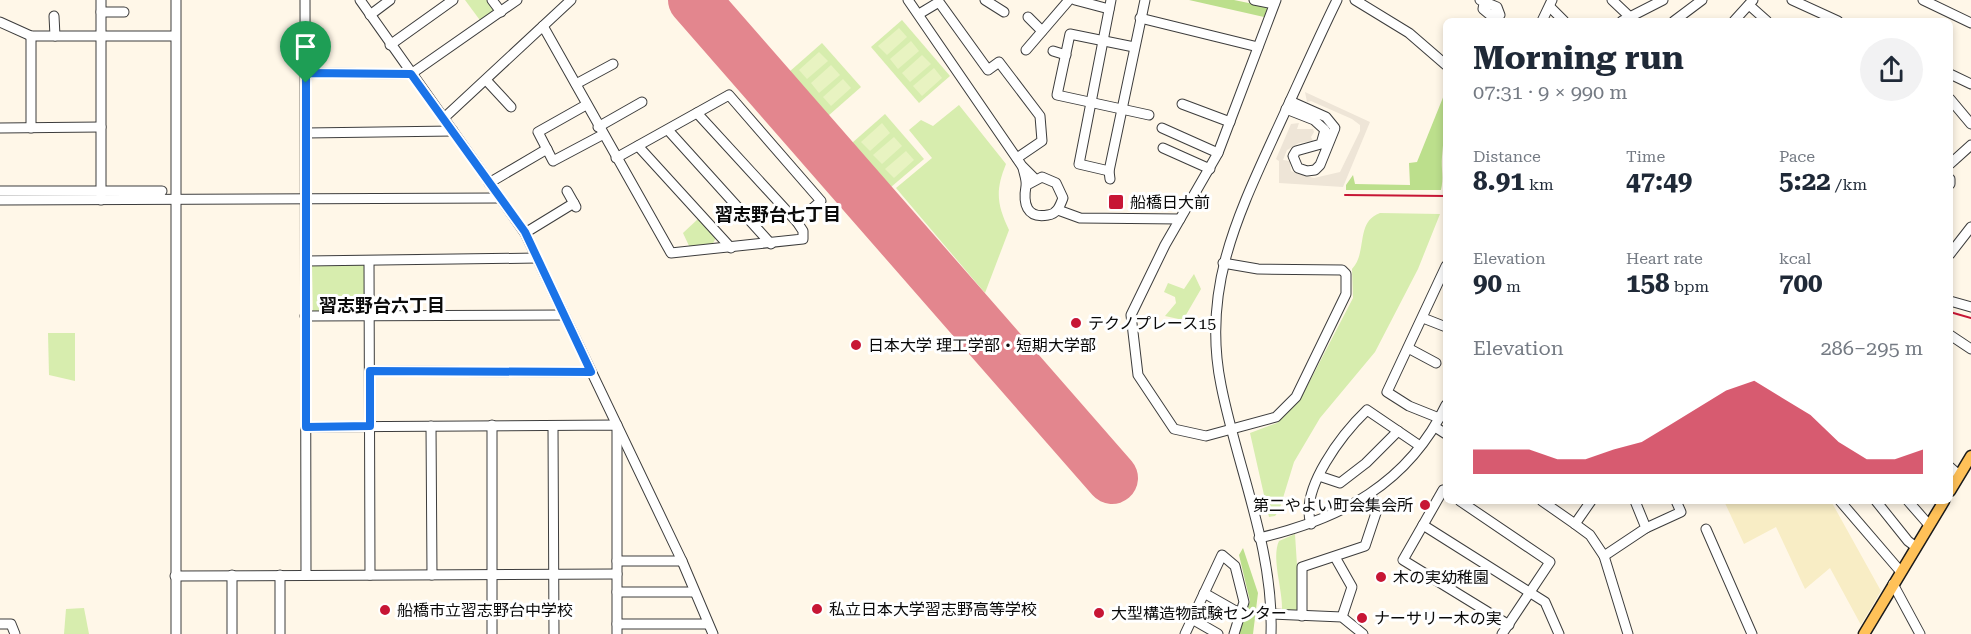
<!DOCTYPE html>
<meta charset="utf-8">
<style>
body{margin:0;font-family:"Roboto Serif","Noto Sans JP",serif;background:#f2f2f3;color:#1f2937;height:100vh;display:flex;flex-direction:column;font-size:22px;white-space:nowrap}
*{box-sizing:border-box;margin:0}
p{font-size:20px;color:#747a83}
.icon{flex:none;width:33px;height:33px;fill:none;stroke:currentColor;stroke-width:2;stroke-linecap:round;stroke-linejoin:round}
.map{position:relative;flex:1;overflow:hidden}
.sheet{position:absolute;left:1443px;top:18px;width:510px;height:486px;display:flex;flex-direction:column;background:#fff;border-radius:9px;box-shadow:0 3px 9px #0003}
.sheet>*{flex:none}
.pin{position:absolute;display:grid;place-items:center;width:51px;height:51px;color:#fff;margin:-62px -26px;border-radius:50% 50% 50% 0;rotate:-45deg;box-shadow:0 0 6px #0007}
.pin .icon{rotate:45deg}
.round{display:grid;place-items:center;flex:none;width:63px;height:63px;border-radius:32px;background:#f2f2f3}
.head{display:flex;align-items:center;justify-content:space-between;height:102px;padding:0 30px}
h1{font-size:33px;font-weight:700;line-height:45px}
.metrics{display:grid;grid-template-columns:repeat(3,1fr);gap:9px;height:102px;padding:6px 30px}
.metrics div{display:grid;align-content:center}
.metrics b{font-size:26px;font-weight:700}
.metrics small{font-size:16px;font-weight:400}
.metrics p{font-size:16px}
.chart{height:168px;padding:12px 30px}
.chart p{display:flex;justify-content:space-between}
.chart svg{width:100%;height:108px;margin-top:6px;fill:#c71635;opacity:.7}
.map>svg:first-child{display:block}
.farmland{fill:#f8edc5}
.green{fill:#d7edae}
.forest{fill:#bcdf8c}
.pitch{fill:#e8f3c1}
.plaza{fill:#eee5d7}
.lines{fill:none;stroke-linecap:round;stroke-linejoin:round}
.runway{stroke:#e3868e;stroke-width:52}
.minor-casing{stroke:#3d3d3d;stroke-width:11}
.major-casing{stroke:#1b1b1b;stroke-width:13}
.minor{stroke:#fff;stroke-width:9}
.major{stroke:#ffc158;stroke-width:10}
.rail{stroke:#c71635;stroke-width:2}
.route-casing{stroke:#fff;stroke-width:12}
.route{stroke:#1a73e8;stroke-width:8}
.poi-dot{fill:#c71635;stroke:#fff;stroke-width:2}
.labels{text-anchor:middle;stroke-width:6;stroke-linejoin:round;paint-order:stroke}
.poi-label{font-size:16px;fill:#0a0a0a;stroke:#fff;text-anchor:start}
.neighbourhood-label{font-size:18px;font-weight:bold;fill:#0a0a0a;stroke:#fff}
</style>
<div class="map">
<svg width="1971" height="634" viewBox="0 0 1971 634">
<rect width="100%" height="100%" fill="#fff7e8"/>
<polygon class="farmland" points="1727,501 1831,501 1881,591 1861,625 1830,568 1805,589 1776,527 1744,544 1725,503"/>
<g class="green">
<polygon points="465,0 490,0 498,12 482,23"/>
<polygon points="902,20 950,76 919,103 871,47"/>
<polygon points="822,43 861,87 828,116 789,72"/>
<path d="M959,105L1006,164C995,191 997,204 1009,230L985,293L896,188L932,158L909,130L921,120L933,126Z"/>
<polygon points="885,114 924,159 891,187 852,143"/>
<path d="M1380,213L1440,214L1418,269L1375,352L1320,418L1294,462L1279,511L1275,516L1269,517L1250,433L1277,423L1300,400L1353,298L1352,269C1368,252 1355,222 1380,213Z"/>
<polygon points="699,218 717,236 712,245 690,248 683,233"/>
<polygon points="364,264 366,267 366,311 313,314 312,265"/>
<polygon points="1194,274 1201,289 1183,320 1165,316 1176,303 1175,297 1164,292 1168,283 1184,289"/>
<polygon points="48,333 75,333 75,381 49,375"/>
<path d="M1295,534L1300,612L1282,610C1283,590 1271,558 1279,541Z"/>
<polygon points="84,608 89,634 64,634 66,609"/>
</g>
<g class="forest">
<polygon points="1189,0 1234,0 1268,7 1264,17"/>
<path d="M1446,90C1446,113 1444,134 1442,157C1441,169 1444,178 1441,190H1346V185L1353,175L1355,184L1410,185L1409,163L1417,162Z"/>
<polygon points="1243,548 1258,593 1253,634 1239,634 1250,601 1239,555"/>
</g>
<g class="pitch">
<polygon points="899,28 907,37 887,55 878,46"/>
<polygon points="911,41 919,51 898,69 890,59"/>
<polygon points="819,52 828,61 807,79 799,70"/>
<polygon points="922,55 931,64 910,82 902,73"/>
<polygon points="831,65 840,75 819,93 811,83"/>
<polygon points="934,68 942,78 922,96 913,86"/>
<polygon points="843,79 851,88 831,106 823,97"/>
<polygon points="882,123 890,133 870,151 861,142"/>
<polygon points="894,137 902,146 882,164 873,155"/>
<polygon points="906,151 914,160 894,178 885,169"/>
</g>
<polygon class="plaza" points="1305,92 1370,122 1343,187 1279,183 1279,161 1276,159 1291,124 1299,123 1297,129 1313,129 1314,132 1311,137 1313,141 1299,143 1287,150 1283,160 1290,161 1291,171 1295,173 1314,178 1340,172 1360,131 1360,125 1352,119 1311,101 1307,102"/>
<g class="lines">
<polyline class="runway" points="694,0 1112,478"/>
<defs>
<g id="minor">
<polyline points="101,0 101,200"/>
<polyline points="176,0 176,634"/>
<polyline points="305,0 306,575"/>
<polyline points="360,0 525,233 682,561 713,634"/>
<polyline points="492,0 501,12"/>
<polyline points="908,0 1022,166 1035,179"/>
<polyline points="985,0 1004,12"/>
<polyline points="1075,0 1109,9"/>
<polyline points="1254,0 1274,4"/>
<polyline points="1355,0 1409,33 1446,65"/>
<polyline points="1480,0 1497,7 1500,15 1489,14 1483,9 1484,3"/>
<polyline points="1612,0 1630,17"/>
<polyline points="1792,0 1838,21"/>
<polyline points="1923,0 1971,23"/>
<polyline points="1749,5 1767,21"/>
<polyline points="1550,7 1564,21"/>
<polyline points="101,12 124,12"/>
<polyline points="919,14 939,2 988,70 999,62 1040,116 1042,141 1017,158"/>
<polyline points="370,15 390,0"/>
<polyline points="54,16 55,36"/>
<polyline points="1028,17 1042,31"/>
<polyline points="1140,18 1258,47"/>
<polyline points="1542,21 1552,0"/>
<polyline points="1622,21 1663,0"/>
<polyline points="1674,21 1702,0"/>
<polyline points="1734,21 1753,0"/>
<polyline points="0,22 31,36 175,36"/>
<polyline points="543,26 671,253 803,239 803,231 797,222 697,113"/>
<polyline points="31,36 31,128"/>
<polyline points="390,45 453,0"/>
<polyline points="1134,47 1070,34 1057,95 1149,115"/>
<polyline points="1026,50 1069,0"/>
<polyline points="1053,51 1066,55"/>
<polyline points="306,73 411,74 517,0"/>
<polyline points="1950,74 1971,84"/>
<polyline points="486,80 511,107"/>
<polyline points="576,84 613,64"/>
<polyline points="1950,99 1971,124"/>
<polyline points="1182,104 1230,122"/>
<polyline points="586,105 538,132 553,161 602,135"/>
<polyline points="1286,109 1314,120 1325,130 1321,144 1296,151 1293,156 1298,168 1307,171 1315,170 1320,165 1335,128 1326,117 1290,101"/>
<polyline points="444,118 571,0"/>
<polyline points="598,127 642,102"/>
<polyline points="0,128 101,127"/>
<polyline points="1162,128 1218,153"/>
<polyline points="668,130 771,244"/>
<polyline points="306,133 453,131"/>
<polyline points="638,146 731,248"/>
<polyline points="1163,148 1210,169"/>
<polyline points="616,158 729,95 821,201 797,222"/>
<polyline points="1950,164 1971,145"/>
<path d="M1023,168C1024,173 1027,181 1026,186C1023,203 1026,219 1048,215C1057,214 1060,206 1063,198L1056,183L1042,177L1027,185"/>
<polyline points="1109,171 1079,164 1111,0"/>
<polyline points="1110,179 1109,171 1145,0"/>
<polyline points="1950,179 1950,184"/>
<polyline points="489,183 547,149"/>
<polyline points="0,191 96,191"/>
<polyline points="106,191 162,191"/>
<polyline points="567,191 576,207"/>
<polyline points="0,200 499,198"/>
<polyline points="1058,210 1080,218 1180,219"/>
<polyline points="525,233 574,203"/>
<polyline points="1950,254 1971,227"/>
<polyline points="306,261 537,258"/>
<polyline points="369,261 370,575"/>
<polyline points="1223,263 1258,269 1342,270 1346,274 1346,294 1296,397 1276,417 1206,436 1174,429 1138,375 1131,315 1165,245 1218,153 1276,0"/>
<polyline points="1950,301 1971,307"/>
<polyline points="305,316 564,315"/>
<polyline points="1423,318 1446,327"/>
<polyline points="1950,335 1971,349"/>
<polyline points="1408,348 1436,363"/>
<polyline points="371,371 591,372"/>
<polyline points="1439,418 1409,406 1387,392 1446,266"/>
<polyline points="492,425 492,634"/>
<polyline points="431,426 432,575"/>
<polyline points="553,426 554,634"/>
<polyline points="306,427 617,425 617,634"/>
<polyline points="1435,427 1446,434"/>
<polyline points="1950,467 1959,475"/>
<polyline points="1319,476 1340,483 1366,463 1398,431"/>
<polyline points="1446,492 1443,490 1403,560 1509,625"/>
<polyline points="1460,501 1550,562 1502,634"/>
<polyline points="1542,501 1575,524 1591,501"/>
<polyline points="1840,501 1901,572"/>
<polyline points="1876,501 1908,541 1916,547"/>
<polyline points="1908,501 1929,525"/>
<path d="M1311,524C1299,489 1343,433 1367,410L1420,446"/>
<polyline points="1575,524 1590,535 1604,556 1646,528 1635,501"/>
<polyline points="1423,525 1545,602 1559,634"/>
<polyline points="1646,528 1681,512 1676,501"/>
<polyline points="1706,529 1752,634"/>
<path d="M1259,538C1341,519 1408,484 1446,405"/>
<polyline points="1604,556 1628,634"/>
<polyline points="1335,557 1352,587 1342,617"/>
<polyline points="617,561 682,561"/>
<polyline points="232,575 232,634"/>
<polyline points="175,576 617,574"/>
<polyline points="1893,584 1920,634"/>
<polyline points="617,592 694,592"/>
<polyline points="1204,593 1241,614"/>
<polyline points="1271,614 1342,617 1363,634"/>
<polyline points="1302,616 1302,567 1365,546 1377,510 1371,495"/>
<polyline points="1192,619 1218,634"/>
<polyline points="0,624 11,624 15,634"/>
<polyline points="617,624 708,624"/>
<polyline points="280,634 280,575"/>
<polyline points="1185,634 1222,555 1235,566 1244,602 1234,634"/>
<path d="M1271,634C1274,549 1237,467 1221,385C1202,291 1236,219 1274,136C1295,91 1315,45 1337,0"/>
</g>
<g id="major">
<polyline points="1950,491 1971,456"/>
<polyline points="1864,634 1944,501"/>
</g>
</defs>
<use href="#minor" class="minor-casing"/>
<use href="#major" class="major-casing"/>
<use href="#minor" class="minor"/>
<use href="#major" class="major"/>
<g class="rail">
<polyline points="1345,195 1446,196"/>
<polyline points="1950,312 1971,318"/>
</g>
</g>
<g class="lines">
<defs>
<polygon id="route" points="306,73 411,74 525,232 591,372 370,371 370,426 306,427"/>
</defs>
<use href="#route" class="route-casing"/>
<use href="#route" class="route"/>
</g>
<g class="poi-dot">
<rect x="1108" y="194" width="16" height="16" rx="3"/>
<circle cx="1076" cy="323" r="6"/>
<circle cx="856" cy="345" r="6"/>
<circle cx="1425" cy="505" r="6"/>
<circle cx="1381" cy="577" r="6"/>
<circle cx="817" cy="609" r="6"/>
<circle cx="385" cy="610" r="6"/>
<circle cx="1099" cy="613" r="6"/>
<circle cx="1362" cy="618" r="6"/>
</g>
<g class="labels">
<g class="poi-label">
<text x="1130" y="208">船橋日大前</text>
<text x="1088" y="329">テクノプレース15</text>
<text x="868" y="351">日本大学 理工学部・短期大学部</text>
<text x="1413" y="511" text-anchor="end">第二やよい町会集会所</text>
<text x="1393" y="583">木の実幼稚園</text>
<text x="829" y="615">私立日本大学習志野高等学校</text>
<text x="397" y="616">船橋市立習志野台中学校</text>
<text x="1111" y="619">大型構造物試験センター</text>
<text x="1374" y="624">ナーサリー木の実</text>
</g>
<g class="neighbourhood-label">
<text x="778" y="221">習志野台七丁目</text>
<text x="382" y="312">習志野台六丁目</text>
</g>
</g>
</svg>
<div class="pin" style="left:306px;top:83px;background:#1e9e55"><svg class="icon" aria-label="arrive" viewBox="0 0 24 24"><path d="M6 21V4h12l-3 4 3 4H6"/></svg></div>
<section class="sheet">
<div class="head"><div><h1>Morning run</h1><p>07:31 · 9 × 990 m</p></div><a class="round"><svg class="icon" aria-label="share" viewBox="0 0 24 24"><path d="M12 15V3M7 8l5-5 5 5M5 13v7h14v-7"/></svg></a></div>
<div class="metrics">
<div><p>Distance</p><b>8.91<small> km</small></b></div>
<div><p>Time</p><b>47:49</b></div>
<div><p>Pace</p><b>5:22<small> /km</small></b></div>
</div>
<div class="metrics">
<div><p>Elevation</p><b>90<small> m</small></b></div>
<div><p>Heart rate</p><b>158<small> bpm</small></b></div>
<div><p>kcal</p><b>700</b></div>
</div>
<div class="chart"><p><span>Elevation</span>286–295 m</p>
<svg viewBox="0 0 160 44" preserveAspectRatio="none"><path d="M0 44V34L10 34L20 34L30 38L40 38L50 34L60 31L70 24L80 17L90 10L100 6L110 13L120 20L130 31L140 38L150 38L160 34V44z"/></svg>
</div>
</section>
</div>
